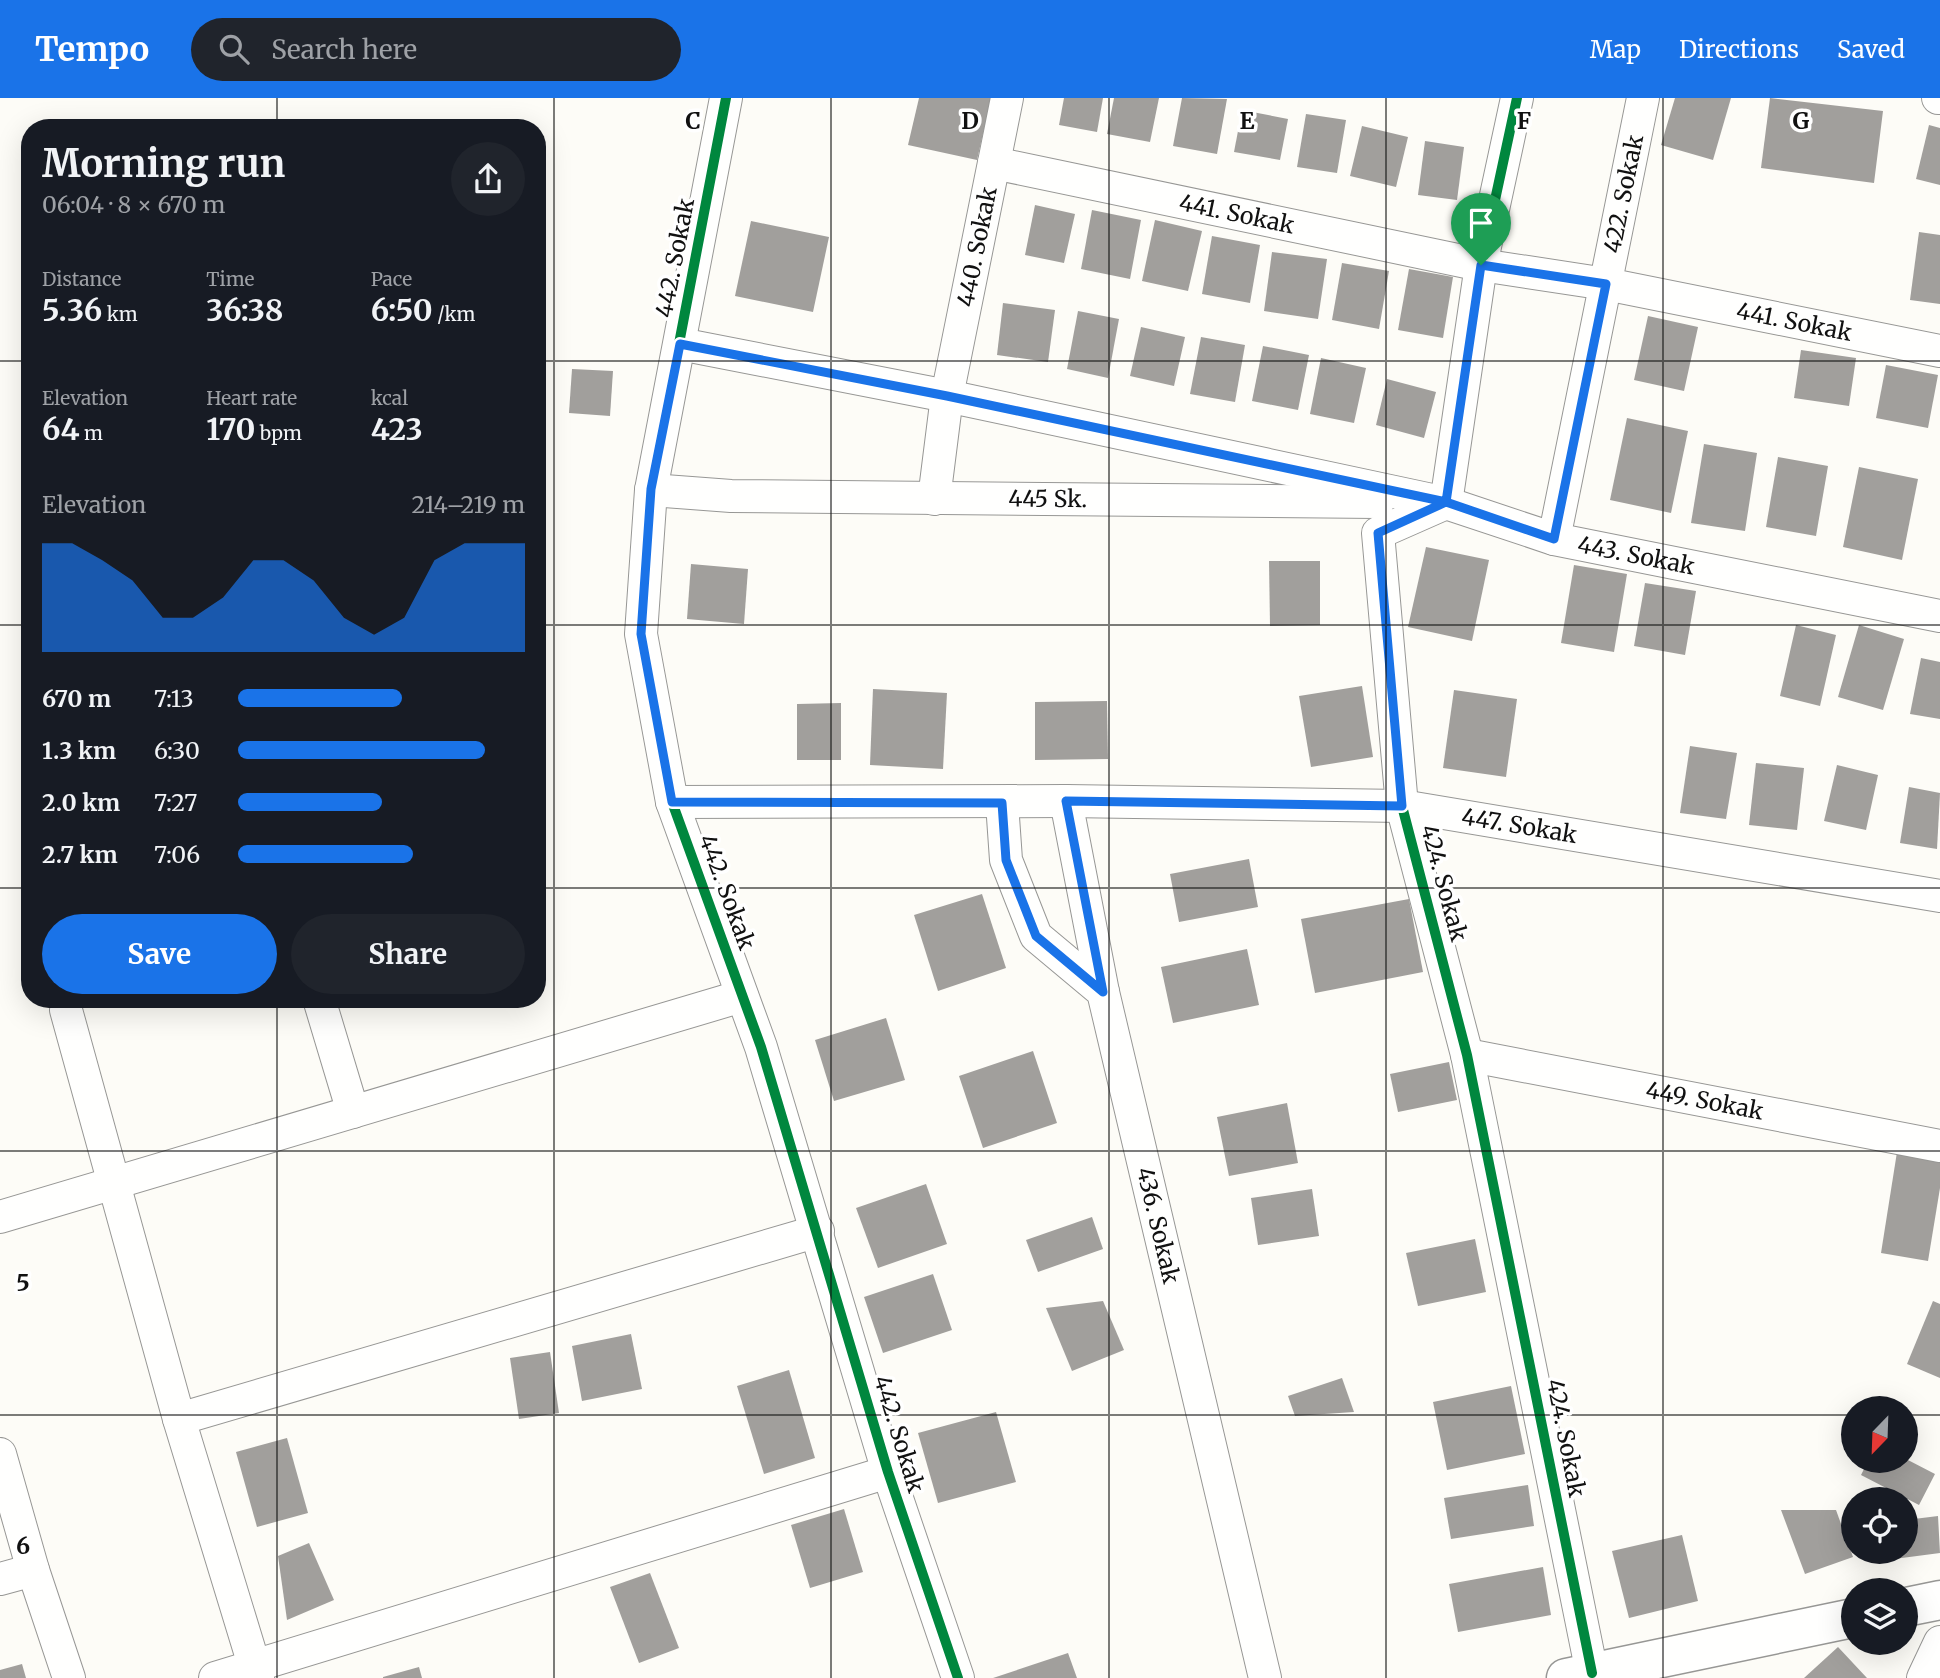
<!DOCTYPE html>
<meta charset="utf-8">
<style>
body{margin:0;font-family:Merriweather,serif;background:#20242c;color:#f1f3f6;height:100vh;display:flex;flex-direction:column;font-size:26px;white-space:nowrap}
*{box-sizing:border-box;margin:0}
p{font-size:23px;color:#9ea1a6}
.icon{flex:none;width:38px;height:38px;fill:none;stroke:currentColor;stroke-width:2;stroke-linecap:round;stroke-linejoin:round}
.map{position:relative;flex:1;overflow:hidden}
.side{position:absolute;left:21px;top:21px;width:525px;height:889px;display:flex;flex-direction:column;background:#171b24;border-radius:28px;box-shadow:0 7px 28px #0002}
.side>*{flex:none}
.needle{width:46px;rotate:203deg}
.controls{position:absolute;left:1841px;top:1298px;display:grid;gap:14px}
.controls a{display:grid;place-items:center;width:77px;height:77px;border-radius:50%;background:#171b24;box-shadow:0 7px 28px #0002;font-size:35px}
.pin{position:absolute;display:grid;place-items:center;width:60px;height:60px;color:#fff;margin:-72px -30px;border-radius:50% 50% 50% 0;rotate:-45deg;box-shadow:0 0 7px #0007}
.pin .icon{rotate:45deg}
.round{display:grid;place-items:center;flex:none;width:74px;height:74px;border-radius:37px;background:#20242c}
.headline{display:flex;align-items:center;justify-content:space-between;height:119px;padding:0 21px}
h1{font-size:38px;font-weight:700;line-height:52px}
.stats{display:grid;grid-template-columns:repeat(3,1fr);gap:10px;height:119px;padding:7px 21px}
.stats div{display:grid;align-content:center}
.stats b{font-size:30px;font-weight:700}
.stats small{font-size:19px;font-weight:400}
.stats p{font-size:19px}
.chart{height:196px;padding:14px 21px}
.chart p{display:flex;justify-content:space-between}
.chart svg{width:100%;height:126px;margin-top:7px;fill:#1a73e8;opacity:.7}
.cta{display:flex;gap:14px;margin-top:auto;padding:14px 21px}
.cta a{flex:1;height:80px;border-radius:42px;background:#1a73e8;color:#fff;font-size:28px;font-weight:700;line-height:80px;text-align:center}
.cta a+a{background:#20242c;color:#f1f3f6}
ul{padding:0 21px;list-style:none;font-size:23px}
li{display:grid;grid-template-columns:112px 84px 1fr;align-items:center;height:52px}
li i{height:18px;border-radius:9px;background:#1a73e8}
header{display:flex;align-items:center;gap:42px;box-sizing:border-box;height:98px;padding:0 35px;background:#1a73e8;color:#fff}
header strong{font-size:33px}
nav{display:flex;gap:38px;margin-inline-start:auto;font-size:24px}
.search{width:490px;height:63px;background:#20242c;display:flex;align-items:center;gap:18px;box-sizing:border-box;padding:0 24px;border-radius:38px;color:#9ea1a6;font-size:26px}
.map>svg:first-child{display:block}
.building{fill:#a19f9c}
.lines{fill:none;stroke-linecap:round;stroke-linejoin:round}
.minor-casing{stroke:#979795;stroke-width:34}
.tertiary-casing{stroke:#979795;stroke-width:41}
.minor{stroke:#fffffe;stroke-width:32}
.tertiary{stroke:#fffffe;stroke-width:38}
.cycleway-casing{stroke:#fff;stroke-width:15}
.cycleway{stroke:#00873e;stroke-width:10}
.route-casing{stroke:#fff;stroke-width:14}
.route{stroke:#1a73e8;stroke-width:9}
.grid{fill:none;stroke:#111;stroke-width:2;stroke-opacity:0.55}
.labels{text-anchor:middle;stroke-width:7;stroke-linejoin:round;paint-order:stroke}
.street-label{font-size:23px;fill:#111;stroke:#fff}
.grid-label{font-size:23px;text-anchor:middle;font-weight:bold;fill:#111;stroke:#fff;stroke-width:7;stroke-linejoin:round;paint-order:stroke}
</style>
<header>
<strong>Tempo</strong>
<div class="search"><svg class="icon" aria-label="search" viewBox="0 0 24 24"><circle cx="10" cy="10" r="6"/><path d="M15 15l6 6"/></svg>Search here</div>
<nav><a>Map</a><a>Directions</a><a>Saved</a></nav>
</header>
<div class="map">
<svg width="1940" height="1580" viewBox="0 0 1940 1580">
<rect width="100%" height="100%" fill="#fdfcf7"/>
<g class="building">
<polygon points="919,0 991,0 977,62 908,47"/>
<polygon points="1064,0 1103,0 1097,34 1059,27"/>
<polygon points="1114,0 1159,0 1150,44 1107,36"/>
<polygon points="1182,0 1227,1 1217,56 1173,48"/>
<polygon points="1675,0 1731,0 1713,62 1661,47"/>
<polygon points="1770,0 1883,13 1874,85 1761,70"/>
<polygon points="1242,12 1288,21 1280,62 1234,54"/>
<polygon points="1306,16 1346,22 1337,75 1297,69"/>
<polygon points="1929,27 1940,30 1940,87 1916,81"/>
<polygon points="1362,28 1408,39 1396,89 1350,78"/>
<polygon points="1425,43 1464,49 1457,102 1418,97"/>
<polygon points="1035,107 1075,116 1064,165 1025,157"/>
<polygon points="1092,112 1141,122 1130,181 1081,171"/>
<polygon points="1155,122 1202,133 1188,193 1142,183"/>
<polygon points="751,123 829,139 813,214 735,198"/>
<polygon points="1919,134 1940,137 1940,206 1910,202"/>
<polygon points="1212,138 1260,147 1250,205 1202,196"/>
<polygon points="1272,154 1327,161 1318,221 1264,213"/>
<polygon points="1342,165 1389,173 1379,231 1332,222"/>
<polygon points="1409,171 1453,179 1443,240 1398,232"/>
<polygon points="1003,205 1055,212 1048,264 997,257"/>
<polygon points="1078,213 1119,221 1108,280 1067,271"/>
<polygon points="1648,218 1698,229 1684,293 1634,282"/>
<polygon points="1141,229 1185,239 1174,288 1130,278"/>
<polygon points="1201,239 1245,247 1235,304 1190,296"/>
<polygon points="1263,248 1309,257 1298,312 1252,303"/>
<polygon points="1801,252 1856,260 1849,308 1794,300"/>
<polygon points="1321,260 1366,270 1354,325 1310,316"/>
<polygon points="1886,267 1938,277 1928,330 1876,320"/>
<polygon points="572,271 613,273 610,318 569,315"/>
<polygon points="1387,281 1436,294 1424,340 1376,327"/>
<polygon points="1627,320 1688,333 1671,415 1610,402"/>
<polygon points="1704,346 1757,355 1745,433 1691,425"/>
<polygon points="1778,359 1828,368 1816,438 1766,429"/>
<polygon points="1859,369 1918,381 1902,462 1843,449"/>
<polygon points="1426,449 1489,462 1472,543 1408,529"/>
<polygon points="1269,463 1320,463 1320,527 1270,528"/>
<polygon points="691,466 748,471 744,526 687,521"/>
<polygon points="1574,467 1627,476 1614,554 1561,545"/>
<polygon points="1645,485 1696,493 1685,557 1634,548"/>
<polygon points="1796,527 1836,537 1820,608 1780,598"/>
<polygon points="1859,527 1904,541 1883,612 1838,599"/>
<polygon points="1921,560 1940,564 1940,621 1910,616"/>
<polygon points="1362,588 1373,659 1311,669 1299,598"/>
<polygon points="873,591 947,595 943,671 870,667"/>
<polygon points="1454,592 1517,601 1506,679 1443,670"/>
<polygon points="1107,603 1108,661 1035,662 1035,604"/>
<polygon points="841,605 841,662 797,662 797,606"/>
<polygon points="1690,648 1737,655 1726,721 1680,715"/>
<polygon points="1756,665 1804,670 1797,732 1749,727"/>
<polygon points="1837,667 1878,677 1866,732 1824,723"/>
<polygon points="1909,689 1940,695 1937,751 1900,745"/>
<polygon points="1249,761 1258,809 1179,824 1170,776"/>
<polygon points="982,796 1006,870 938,893 914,817"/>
<polygon points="1409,801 1423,874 1315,895 1301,821"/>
<polygon points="1247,851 1259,907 1173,925 1161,869"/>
<polygon points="886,920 905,982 834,1003 815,942"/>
<polygon points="1033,953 1057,1025 983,1050 959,978"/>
<polygon points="1449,964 1457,1002 1398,1014 1390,976"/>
<polygon points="1287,1005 1298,1065 1229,1078 1217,1019"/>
<polygon points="1897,1054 1940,1061 1940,1090 1928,1163 1881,1155"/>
<polygon points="926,1086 947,1146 878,1170 856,1110"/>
<polygon points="1312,1091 1319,1138 1258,1147 1251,1100"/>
<polygon points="1092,1119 1103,1151 1038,1174 1026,1142"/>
<polygon points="1475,1141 1486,1194 1418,1208 1406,1155"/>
<polygon points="933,1176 952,1232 883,1255 864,1199"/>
<polygon points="1103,1203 1124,1252 1072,1273 1046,1210"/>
<polygon points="1933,1203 1940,1206 1940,1280 1907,1266"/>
<polygon points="631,1236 642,1291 582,1303 572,1248"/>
<polygon points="550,1254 559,1315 519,1321 510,1260"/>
<polygon points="789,1272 815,1360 764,1376 737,1288"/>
<polygon points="1342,1280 1354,1314 1295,1318 1288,1298"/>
<polygon points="1511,1288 1525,1356 1447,1372 1433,1304"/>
<polygon points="996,1314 1016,1384 938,1405 918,1335"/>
<polygon points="287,1340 308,1415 257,1429 236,1354"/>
<polygon points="1906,1361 1935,1376 1919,1407 1861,1377 1868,1363 1906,1363"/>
<polygon points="1528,1387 1534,1428 1451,1441 1444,1400"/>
<polygon points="844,1411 863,1474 810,1490 791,1427"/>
<polygon points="1781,1412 1836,1412 1853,1459 1805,1476"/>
<polygon points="1938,1418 1940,1455 1871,1464 1870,1454 1906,1454 1906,1422"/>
<polygon points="1682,1437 1698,1503 1629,1520 1612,1453"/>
<polygon points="309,1445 334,1502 287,1522 278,1458"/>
<polygon points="1543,1469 1551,1517 1458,1534 1449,1486"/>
<polygon points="650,1475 679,1550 639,1565 610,1489"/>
<polygon points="1838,1549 1867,1580 1804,1580"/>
<polygon points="1068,1555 1077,1580 993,1580"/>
<polygon points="22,1566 26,1580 0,1580 0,1572"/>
<polygon points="419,1569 422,1580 383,1580 383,1579"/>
</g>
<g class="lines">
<defs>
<g id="minor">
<polyline points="726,0 651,392 641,536 672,704 761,949 888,1374 958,1580"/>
<polyline points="1517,0 1481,167 1446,405 1378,435 1402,708 1467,957 1592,1575"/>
<polyline points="1938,0 1940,0"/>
<path id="s1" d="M994,65L1481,167L1606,186L1940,253"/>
<path id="s2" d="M680,246L947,298L1446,405L1554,441L1940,518"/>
<path id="s3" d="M651,392L731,398L1378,404"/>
<path id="s4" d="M934,401L947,298L1007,0"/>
<path id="s5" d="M1554,441L1643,0"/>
<polyline points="1066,703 1103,894"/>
<path id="s6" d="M672,704L1066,703L1402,708L1940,798"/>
<path id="s7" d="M1002,705L1006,762L1036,838L1103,894L1265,1580"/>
<polyline points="319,901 353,1014"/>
<polyline points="66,912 179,1321 258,1580"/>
<path id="s8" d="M1467,957L1940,1048"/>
<polyline points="0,1119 742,898"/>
<polyline points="179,1321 818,1133"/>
<polyline points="0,1356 33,1472 69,1580"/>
<polyline points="0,1481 33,1472"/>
<polyline points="215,1580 888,1374"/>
<polyline points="1923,1580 1940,1544"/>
</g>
<g id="tertiary">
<polyline points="1906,1509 1940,1502"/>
<polyline points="1566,1580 1853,1520"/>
</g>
</defs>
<use href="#minor" class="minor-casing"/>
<use href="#tertiary" class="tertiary-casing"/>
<use href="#minor" class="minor"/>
<use href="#tertiary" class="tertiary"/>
<defs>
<g id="cycleway">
<polyline points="726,0 651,392 641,536 672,704 761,949 888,1374 958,1580"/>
<polyline points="1517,0 1481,167 1446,405 1378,435 1402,708 1467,957 1592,1575"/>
</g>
</defs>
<use href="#cycleway" class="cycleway-casing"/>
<use href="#cycleway" class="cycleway"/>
</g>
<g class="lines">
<defs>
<polyline id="route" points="1481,167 1446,404 947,298 680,246 651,391 641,536 672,704 1002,705 1006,762 1036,838 1103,894 1066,703 1402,708 1378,435 1446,404 1554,441 1606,186 1481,167"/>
</defs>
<use href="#route" class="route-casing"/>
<use href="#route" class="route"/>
</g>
<path class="grid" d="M277,0V30M554,0V1580M831,0V1580M1109,0V1580M1386,0V1580M1663,0V1580M0,263H30M537,263H1940M0,527H30M537,527H1940M0,790H30M537,790H1940M277,901V1580M0,1053H1940M0,1317H1853M1906,1317H1940"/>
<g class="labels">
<g class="street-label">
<text dy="8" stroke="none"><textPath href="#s5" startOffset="352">422. Sokak</textPath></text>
<text dy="8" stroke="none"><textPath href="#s1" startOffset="248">441. Sokak</textPath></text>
<text dy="8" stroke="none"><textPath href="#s4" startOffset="256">440. Sokak</textPath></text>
<text transform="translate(675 160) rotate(-79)" y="8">442. Sokak</text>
<text dy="8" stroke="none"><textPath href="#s1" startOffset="816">441. Sokak</textPath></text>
<text dy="8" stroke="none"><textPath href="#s3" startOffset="397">445 Sk.</textPath></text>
<text dy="8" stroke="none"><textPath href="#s2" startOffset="980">443. Sokak</textPath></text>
<text dy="8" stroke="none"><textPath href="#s6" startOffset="849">447. Sokak</textPath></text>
<text transform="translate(1444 785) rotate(75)" y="8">424. Sokak</text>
<text transform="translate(727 794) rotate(70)" y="8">442. Sokak</text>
<text dy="8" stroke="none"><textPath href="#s8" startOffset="242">449. Sokak</textPath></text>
<text dy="8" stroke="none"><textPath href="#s7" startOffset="466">436. Sokak</textPath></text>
<text transform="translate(899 1336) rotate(73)" y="8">442. Sokak</text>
<text transform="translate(1566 1340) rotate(79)" y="8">424. Sokak</text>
</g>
</g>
<g class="grid-label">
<text x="693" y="31">C</text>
<text x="970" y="31">D</text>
<text x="1247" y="31">E</text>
<text x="1524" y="31">F</text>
<text x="1801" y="31">G</text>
<text x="23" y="1193">5</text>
<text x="23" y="1456">6</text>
</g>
</svg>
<div class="controls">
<a><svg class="needle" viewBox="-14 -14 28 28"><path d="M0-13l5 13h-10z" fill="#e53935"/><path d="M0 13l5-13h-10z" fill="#9ea1a6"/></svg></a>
<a><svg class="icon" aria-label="locate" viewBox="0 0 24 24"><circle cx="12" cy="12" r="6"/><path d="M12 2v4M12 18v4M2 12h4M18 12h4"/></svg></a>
<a><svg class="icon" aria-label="layers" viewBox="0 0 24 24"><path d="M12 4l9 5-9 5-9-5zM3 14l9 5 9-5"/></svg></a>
</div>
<div class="pin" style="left:1481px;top:167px;background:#1e9e55"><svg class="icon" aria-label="arrive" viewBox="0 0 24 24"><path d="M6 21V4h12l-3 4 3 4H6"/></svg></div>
<section class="side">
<div class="headline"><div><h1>Morning run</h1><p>06:04 · 8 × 670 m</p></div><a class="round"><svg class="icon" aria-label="share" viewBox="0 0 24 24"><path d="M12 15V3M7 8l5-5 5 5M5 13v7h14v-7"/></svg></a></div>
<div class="stats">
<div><p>Distance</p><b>5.36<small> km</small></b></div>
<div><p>Time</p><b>36:38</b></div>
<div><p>Pace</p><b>6:50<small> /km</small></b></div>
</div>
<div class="stats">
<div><p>Elevation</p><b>64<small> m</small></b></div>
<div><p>Heart rate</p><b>170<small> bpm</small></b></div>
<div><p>kcal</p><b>423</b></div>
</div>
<div class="chart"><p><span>Elevation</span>214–219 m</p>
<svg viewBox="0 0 160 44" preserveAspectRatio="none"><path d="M0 44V6L10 6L20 12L30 19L40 32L50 32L60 25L70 12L80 12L90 19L100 32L110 38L120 32L130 12L140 6L150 6L160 6V44z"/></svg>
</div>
<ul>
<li><b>670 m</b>7:13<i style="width:57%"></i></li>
<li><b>1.3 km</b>6:30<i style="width:86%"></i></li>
<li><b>2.0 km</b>7:27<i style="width:50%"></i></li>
<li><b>2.7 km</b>7:06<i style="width:61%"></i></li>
</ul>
<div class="cta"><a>Save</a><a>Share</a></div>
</section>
</div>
